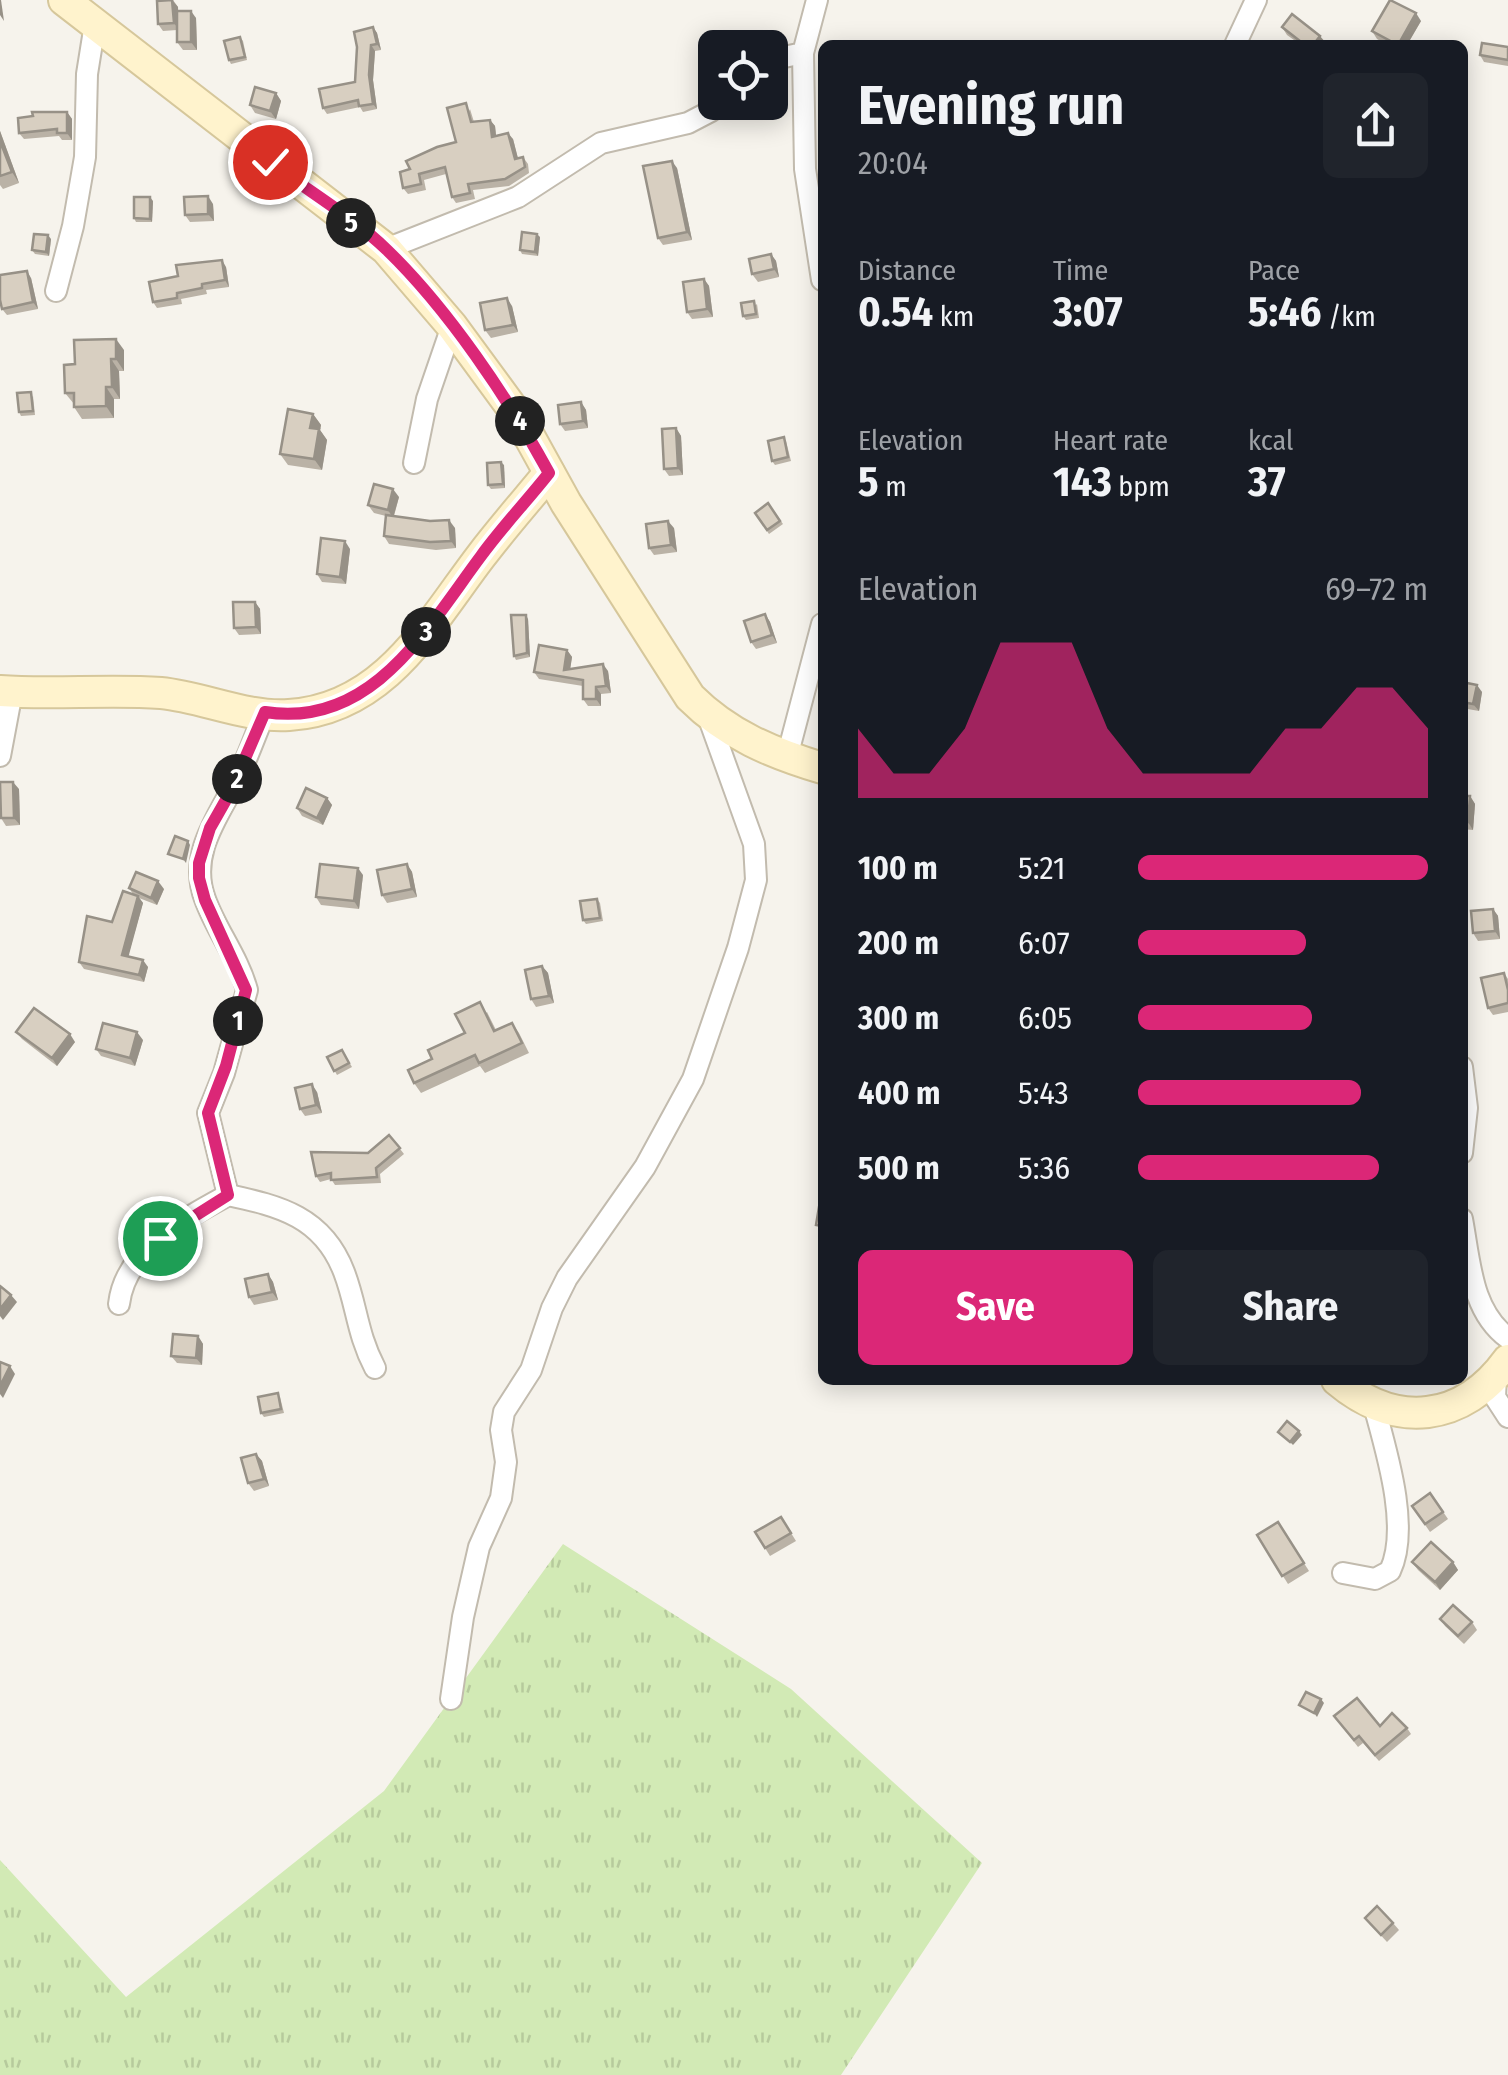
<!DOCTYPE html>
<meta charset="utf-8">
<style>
body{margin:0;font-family:"Fira Sans Condensed",sans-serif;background:#20242c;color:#f1f3f6;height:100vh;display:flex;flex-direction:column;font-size:38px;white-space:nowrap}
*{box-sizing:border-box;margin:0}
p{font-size:32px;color:#9ea1a6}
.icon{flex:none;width:55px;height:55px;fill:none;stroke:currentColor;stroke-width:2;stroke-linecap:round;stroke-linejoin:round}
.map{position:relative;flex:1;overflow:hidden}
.sheet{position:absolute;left:818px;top:40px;width:650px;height:1345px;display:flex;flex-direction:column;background:#171b24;border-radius:15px;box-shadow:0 5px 25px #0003}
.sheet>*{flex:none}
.controls{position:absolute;left:698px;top:30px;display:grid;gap:20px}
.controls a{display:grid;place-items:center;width:90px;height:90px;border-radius:15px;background:#171b24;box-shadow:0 5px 25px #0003;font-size:50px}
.pin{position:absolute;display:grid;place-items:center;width:85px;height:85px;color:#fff;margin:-42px;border:5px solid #fff;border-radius:50%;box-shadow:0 2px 10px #0007}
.km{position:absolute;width:50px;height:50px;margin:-25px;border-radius:50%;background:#222;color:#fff;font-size:28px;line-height:50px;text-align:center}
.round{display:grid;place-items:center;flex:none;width:105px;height:105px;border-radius:15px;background:#20242c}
.overview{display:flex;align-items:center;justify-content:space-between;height:170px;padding:0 40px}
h1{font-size:55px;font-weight:700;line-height:75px}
.metrics{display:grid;grid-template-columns:repeat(3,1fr);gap:15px;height:170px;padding:10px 40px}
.metrics div{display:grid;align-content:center}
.metrics b{font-size:42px;font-weight:700}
.metrics small{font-size:28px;font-weight:400}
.metrics p{font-size:28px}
.chart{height:280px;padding:20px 40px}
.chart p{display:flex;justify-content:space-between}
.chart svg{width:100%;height:180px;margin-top:10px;fill:#db2777;opacity:.7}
.action{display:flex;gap:20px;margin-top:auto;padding:20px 40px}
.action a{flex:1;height:115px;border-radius:15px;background:#db2777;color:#fff;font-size:40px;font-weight:700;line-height:115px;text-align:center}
.action a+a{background:#20242c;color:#f1f3f6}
ul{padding:0 40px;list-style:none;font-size:32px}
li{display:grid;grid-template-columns:160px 120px 1fr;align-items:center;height:75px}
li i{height:25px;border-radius:12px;background:#db2777}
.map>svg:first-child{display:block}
.grass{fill:url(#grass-tufts)}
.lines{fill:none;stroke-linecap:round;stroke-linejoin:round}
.street-casing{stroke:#c2bbae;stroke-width:24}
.secondary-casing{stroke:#d6c79b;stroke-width:34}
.street{stroke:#fff;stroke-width:20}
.secondary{stroke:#fff3cd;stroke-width:30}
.wall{fill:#bab2a6}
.shaded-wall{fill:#979187}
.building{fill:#d8cfc1;stroke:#979187;stroke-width:2.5}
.route-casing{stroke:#fff;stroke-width:20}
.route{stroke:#db2777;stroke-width:12}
</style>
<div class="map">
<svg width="1508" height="2075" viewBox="0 0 1508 2075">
<defs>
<pattern id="grass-tufts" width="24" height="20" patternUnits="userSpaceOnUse" patternTransform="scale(2.5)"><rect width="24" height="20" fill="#d2eab5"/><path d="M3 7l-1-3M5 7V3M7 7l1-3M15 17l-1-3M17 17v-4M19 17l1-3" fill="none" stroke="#b6ca9c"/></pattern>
</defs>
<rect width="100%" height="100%" fill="#f6f3ec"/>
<polygon class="grass" points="563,1544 791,1689 982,1863 841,2075 0,2075 0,1860 126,1997 384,1791"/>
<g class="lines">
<defs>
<g id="street">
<polyline points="1235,45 1256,0"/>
<polyline points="803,53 805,169 822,280"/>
<polyline points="770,60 803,53 817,0"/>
<polyline points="386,249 518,197 601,143 688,123 711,111 719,102"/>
<polyline points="56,291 73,226 85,157 87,74 95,24"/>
<polyline points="414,463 427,399 452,326"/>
<polyline points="0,756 12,692"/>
<polyline points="787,757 822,624"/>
<polyline points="1462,1067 1467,1108 1462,1153"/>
<path d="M228,1195L208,1113L224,1073L247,990C238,957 216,930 205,899C190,859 212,825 231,791C245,766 254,738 265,712"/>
<path d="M1462,1219C1470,1261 1471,1311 1508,1338"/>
<path d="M119,1304C125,1250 184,1219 228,1195C280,1206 323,1217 344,1272C357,1306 357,1334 375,1368"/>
<polyline points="1496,1376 1495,1397 1508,1417"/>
<path d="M1343,1573L1375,1579L1390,1571C1411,1527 1385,1447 1373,1402"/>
<polyline points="451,1699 463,1617 479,1547 501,1498 506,1462 501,1430 504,1412 531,1370 552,1308 567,1278 645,1167 693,1079 738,948 756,880 754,844 708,716"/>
</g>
<g id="secondary">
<path d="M64,0L386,249L452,326L518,416L566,503L690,697C728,735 772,753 822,768"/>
<path d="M0,691C53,695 107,689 161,693C203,697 246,718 289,715C385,709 429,624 481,556C503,527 527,500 549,473"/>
<path d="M1337,1380C1396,1430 1463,1422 1508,1360"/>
</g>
</defs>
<use href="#street" class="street-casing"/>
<use href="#secondary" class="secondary-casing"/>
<use href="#street" class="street"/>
<use href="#secondary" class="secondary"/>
</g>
<g class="wall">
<polygon points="173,0 178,7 178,11 196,18 197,50 183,50 177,42 177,30 163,31 158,24"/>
<polygon points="1421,21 1407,45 1388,45 1377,39 1372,31"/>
<polygon points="373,27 377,33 381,50 375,51 373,80 377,109 363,112 360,107 327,114 323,108 355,82"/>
<polygon points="1282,27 1326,43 1324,45 1301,45 1287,35"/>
<polygon points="240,37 243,41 247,60 231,64 229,60"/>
<polygon points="1508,47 1508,66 1484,62 1480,55"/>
<polygon points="276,93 281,101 276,119 255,113 250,105"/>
<polygon points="470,109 474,122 490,120 495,126 496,136 513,139 518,159 523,157 528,164 529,173 509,186 473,190 475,199 456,203 452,197 446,174 424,180 426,190 408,194 403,188 456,142"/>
<polygon points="67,112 72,119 72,140 62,140 59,136 24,139 19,133"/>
<polygon points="0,131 19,183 3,189 0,185"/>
<polygon points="677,168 692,240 663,245 658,238"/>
<polygon points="153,201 152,222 136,222 134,218"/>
<polygon points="213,204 214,221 190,222 185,215"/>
<polygon points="540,237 538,256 522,254 520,250"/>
<polygon points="51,239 49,256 35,254 32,250"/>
<polygon points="771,254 776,261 779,277 758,282 752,274"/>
<polygon points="226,267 229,287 206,290 207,294 181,299 182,304 157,308 153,302"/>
<polygon points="31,278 38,309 7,315 2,309"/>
<polygon points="704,279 709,286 713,317 692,319 687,312"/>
<polygon points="757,304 759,318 746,320 743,316"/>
<polygon points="512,306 518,332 491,338 485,330"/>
<polygon points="124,350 124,371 119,371 120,399 114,399 114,418 82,419 74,407 74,404 65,393 75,364"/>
<polygon points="33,396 35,415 21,416 19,412"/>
<polygon points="581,402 586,410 588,428 565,431 560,424"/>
<polygon points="313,414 321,425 320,430 327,440 322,470 288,465 280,454"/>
<polygon points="676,428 681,436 683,475 669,476 664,469"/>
<polygon points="786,441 791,461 775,465 772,461"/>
<polygon points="504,465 505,488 491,489 488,485"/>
<polygon points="399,497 394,516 455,528 456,548 436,550 389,544 384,536 386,516 374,513 368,505"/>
<polygon points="768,503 783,524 769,534 755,513"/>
<polygon points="674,528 677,552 654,555 649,548"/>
<polygon points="350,549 346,584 322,582 317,574"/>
<polygon points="255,602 260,609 261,634 239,635 234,628"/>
<polygon points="765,614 770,622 777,643 756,649 751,642"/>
<polygon points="528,619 530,657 516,660 514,656"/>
<polygon points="567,650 572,657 570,669 608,671 611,693 601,694 601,706 588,706 583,699 583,686 539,679 534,672"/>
<polygon points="1462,682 1482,692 1479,711 1462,708"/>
<polygon points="19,789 20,825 6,826 1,818"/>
<polygon points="1462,796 1470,796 1475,804 1473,830 1462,829"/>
<polygon points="327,798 332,805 323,825 302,816 297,808"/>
<polygon points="407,864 412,872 417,897 387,903 382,895"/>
<polygon points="363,875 359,909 321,905 316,897"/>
<polygon points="129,888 164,889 157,905 139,898 143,903 128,956 148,967 144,982 84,969 79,962 133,894"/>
<polygon points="597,899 600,903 603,921 586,924 583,920"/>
<polygon points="1493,909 1498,916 1500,939 1478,941 1473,933"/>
<polygon points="542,966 548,973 554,1003 536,1007 531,999"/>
<polygon points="1504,973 1508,979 1508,1012 1493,1015 1488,1008"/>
<polygon points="487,1012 496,1030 512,1023 519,1033 529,1053 485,1073 480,1066 421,1093 414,1083 432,1059 465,1033"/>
<polygon points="16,1032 75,1042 57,1066 22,1039"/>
<polygon points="143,1040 135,1066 101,1056 96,1049"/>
<polygon points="342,1050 352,1067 337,1075 327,1057"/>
<polygon points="317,1092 322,1113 305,1116 300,1109"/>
<polygon points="389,1135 404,1154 380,1174 381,1183 335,1185 331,1179 320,1182 316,1176 368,1153"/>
<polygon points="268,1274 273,1282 278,1300 254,1305 249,1297"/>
<polygon points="198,1336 203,1344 202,1365 177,1363 171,1356"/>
<polygon points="280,1397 284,1413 264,1417 261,1413"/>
<polygon points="256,1454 262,1461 269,1486 254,1491 248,1483"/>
<polygon points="1430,1493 1448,1519 1430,1532 1412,1506"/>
<polygon points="781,1517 796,1541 770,1556 755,1532"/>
<polygon points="1278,1522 1309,1571 1288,1584 1257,1535"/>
<polygon points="1412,1562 1453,1562 1458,1570 1440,1590 1418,1570"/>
<polygon points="1440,1619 1472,1622 1477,1630 1464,1644 1445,1626"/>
<polygon points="1334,1716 1380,1726 1407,1728 1411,1734 1379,1761 1363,1743 1358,1747"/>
<polygon points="1365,1918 1393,1923 1399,1930 1387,1942"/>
</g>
<g class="shaded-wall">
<polygon points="0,0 1,0 4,21 0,15"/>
<polygon points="172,0 178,7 179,30 174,23"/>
<polygon points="191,11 196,18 197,50 191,42"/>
<polygon points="1416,13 1421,21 1407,45 1398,45"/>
<polygon points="373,27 377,33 381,50 377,44"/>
<polygon points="1320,36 1326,43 1324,45 1313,45"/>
<polygon points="371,45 375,51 373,80 377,109 373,104 369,75"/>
<polygon points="276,93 281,101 276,119 270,111"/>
<polygon points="67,112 72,119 72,140 67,133"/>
<polygon points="490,120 495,126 497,144 492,137"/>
<polygon points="0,131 19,183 12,172 0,141"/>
<polygon points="508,133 513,139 520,166 515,159"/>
<polygon points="672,161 677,168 692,240 687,232"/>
<polygon points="208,196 213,204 214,221 208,214"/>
<polygon points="150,197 153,201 152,222 150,219"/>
<polygon points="537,234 540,237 538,256 535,252"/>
<polygon points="48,235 51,239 49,256 46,252"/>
<polygon points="771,254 776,261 779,277 774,269"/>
<polygon points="222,260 226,267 229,287 225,280"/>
<polygon points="27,271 31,278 38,309 33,302"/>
<polygon points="704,279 709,286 713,317 707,309"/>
<polygon points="507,298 512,306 518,332 513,325"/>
<polygon points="116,339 124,350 124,371 116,359"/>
<polygon points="111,359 119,371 120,399 112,387"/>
<polygon points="106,387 114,399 114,418 106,406"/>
<polygon points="581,402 586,410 588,428 583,421"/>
<polygon points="313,414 321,425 320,430 327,440 322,470 314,459 310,428"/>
<polygon points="676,428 681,436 683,475 678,468"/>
<polygon points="501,462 504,465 505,488 503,484"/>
<polygon points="393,489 399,497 393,518 388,510"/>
<polygon points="449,520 455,528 456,548 451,541"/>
<polygon points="668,521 674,528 677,552 671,545"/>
<polygon points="345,541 350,549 346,584 340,577"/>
<polygon points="255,602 260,609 261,634 256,627"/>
<polygon points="765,614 770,622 777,643 772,635"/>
<polygon points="526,615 528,619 530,657 527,653"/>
<polygon points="567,650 572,657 569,677 564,670"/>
<polygon points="603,664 608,671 611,693 606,686"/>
<polygon points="1477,685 1482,692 1479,711 1473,704"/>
<polygon points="596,687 601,694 601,706 596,699"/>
<polygon points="13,782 19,789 20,825 14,818"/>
<polygon points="1470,796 1475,804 1473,830 1468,822"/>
<polygon points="327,798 332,805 323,825 317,818"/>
<polygon points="188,841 190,845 186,863 183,859"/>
<polygon points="407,864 412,872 417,897 412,889"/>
<polygon points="358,868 363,875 359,909 354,901"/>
<polygon points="158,881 164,889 157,905 151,898"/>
<polygon points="138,896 143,903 127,962 122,955"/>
<polygon points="1493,909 1498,916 1500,939 1495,931"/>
<polygon points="143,960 148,967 144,982 139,975"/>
<polygon points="542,966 548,973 554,1003 549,996"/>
<polygon points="137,1032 143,1040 135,1066 130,1058"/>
<polygon points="70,1034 75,1042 57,1066 52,1058"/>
<polygon points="312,1084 317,1092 322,1113 316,1105"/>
<polygon points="171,1255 174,1259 162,1275 160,1271"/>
<polygon points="268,1274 273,1282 278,1300 272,1292"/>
<polygon points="11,1295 17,1302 3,1320 0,1316 0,1309"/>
<polygon points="198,1336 203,1344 202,1365 196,1358"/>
<polygon points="10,1366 15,1374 3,1398 0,1394 0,1386"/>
<polygon points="1299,1431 1302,1435 1293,1445 1290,1442"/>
<polygon points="256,1454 262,1461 269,1486 264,1479"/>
<polygon points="1453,1562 1458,1570 1440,1590 1435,1582"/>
<polygon points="1321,1699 1324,1703 1317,1717 1314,1713"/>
</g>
<g class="building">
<polygon points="172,0 174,23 158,24 157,1"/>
<polygon points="1390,0 1416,13 1398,45 1372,31"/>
<rect x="177" y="11" width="14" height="31"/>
<polygon points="1292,14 1320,36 1313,45 1305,45 1282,27"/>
<polygon points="373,27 377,44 371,45 369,75 373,104 359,106 358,100 323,108 319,89 355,82 357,47 354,32"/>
<polygon points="240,37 245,57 229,60 224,41"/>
<polygon points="1482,43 1508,47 1508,60 1480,55"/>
<polygon points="255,87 276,93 270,111 250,105"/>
<polygon points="466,103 471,122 490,120 492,137 508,133 515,159 523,157 525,167 505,179 468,184 470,193 452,197 445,167 419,174 421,184 403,188 400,172 410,169 406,161 437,147 456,142 447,108"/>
<polygon points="32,112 67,112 67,133 57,133 57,129 19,133 18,118 33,116"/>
<polygon points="0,141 12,172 0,176"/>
<polygon points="672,161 687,232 658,238 643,166"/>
<polygon points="208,196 208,214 185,215 184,197"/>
<polygon points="134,197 150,197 150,219 134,218"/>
<polygon points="522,232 537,234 535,252 520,250"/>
<polygon points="34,234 48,235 46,252 32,250"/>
<polygon points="771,254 774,269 752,274 749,259"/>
<polygon points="222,260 225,280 202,284 202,288 177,293 177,298 153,302 149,282 178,276 176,265"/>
<polygon points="27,271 33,302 2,309 0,300 0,275"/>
<polygon points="704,279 707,309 687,312 683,282"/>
<polygon points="507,298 513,325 485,330 480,303"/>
<polygon points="754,301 756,314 743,316 741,303"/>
<polygon points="116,339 116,359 111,359 112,387 106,387 106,406 74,407 74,393 65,393 64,365 75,364 74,340"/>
<polygon points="31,392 33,411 19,412 17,393"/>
<polygon points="581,402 583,421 560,424 558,405"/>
<polygon points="288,409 313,414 310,428 319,429 314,459 280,454"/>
<polygon points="676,428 678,468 664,469 662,429"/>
<polygon points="784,437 788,457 772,461 768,441"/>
<polygon points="501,462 503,484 488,485 487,463"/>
<polygon points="374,484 393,489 388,510 368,505"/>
<polygon points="768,503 780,521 767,530 755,513"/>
<polygon points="386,515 430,521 449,520 451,541 430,542 384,536"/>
<polygon points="668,521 671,545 649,548 646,524"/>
<polygon points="321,538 345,541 340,577 317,574"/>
<polygon points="233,602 255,602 256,627 234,628"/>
<polygon points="765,614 772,635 751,642 744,621"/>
<polygon points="511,615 526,615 527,653 514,656"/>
<polygon points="539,645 567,650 564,670 603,664 606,686 596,687 596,699 583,699 583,680 534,672"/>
<polygon points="1462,682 1477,685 1473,704 1462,702"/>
<polygon points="0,782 13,782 14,818 1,818"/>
<polygon points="306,788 327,798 317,818 297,808"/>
<polygon points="1462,796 1470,796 1468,822 1462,822"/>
<polygon points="175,836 188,841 183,859 168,854"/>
<polygon points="320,864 358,868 354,901 316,897"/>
<polygon points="407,864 412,889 382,895 377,870"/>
<polygon points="136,872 158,881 151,898 129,888"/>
<polygon points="123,891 138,896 122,955 143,960 139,975 79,962 87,916 112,922"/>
<polygon points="597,899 600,918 583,920 580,901"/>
<polygon points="1493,909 1495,931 1473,933 1471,911"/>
<polygon points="542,966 549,996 531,999 525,970"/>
<polygon points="1504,973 1508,990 1508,1003 1488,1008 1481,978"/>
<polygon points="480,1002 494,1031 512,1023 522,1043 479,1063 475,1055 414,1083 408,1070 432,1059 428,1050 465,1033 455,1014"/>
<polygon points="34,1008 70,1034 52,1058 16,1032"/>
<polygon points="103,1023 137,1032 130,1058 96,1049"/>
<polygon points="342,1050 349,1063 334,1071 327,1057"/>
<polygon points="312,1084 316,1105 300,1109 295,1088"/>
<polygon points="389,1135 400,1148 376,1168 377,1177 331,1180 331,1173 316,1176 311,1152 368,1153"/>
<polygon points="820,1201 822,1201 822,1226 816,1225"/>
<polygon points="162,1249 171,1255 160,1271 148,1263"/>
<polygon points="268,1274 272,1292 249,1297 245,1279"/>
<polygon points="0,1286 11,1295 0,1309"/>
<polygon points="173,1334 198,1336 196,1358 171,1356"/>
<polygon points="0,1362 10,1366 0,1386"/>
<polygon points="278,1393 281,1409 261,1413 258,1397"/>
<polygon points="1287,1421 1299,1431 1290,1442 1278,1432"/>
<polygon points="256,1454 264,1479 248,1483 241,1458"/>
<polygon points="1430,1493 1443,1512 1425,1524 1412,1506"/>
<polygon points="781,1517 791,1533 765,1548 755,1532"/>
<polygon points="1278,1522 1304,1563 1282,1576 1257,1535"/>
<polygon points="1431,1542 1453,1562 1435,1582 1412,1562"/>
<polygon points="1453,1605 1472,1622 1458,1636 1440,1619"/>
<polygon points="1306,1692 1321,1699 1314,1713 1299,1705"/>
<polygon points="1357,1698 1380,1726 1392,1713 1407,1728 1375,1755 1359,1736 1354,1740 1334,1716"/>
<polygon points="1377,1906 1393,1923 1381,1935 1365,1918"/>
</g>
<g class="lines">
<defs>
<path id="route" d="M160,1238L228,1195L208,1113L226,1066L246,990L205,900L199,878V863L210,828L231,791L265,712C372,729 427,628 481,556C502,527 527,501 549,473C508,398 448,309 387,250C353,217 308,191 270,162"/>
</defs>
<use href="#route" class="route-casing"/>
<use href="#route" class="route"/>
</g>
</svg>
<div class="controls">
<a><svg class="icon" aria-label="locate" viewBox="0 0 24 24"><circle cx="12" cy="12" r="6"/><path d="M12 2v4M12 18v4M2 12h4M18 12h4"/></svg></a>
</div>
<div class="pin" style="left:160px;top:1238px;background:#1e9e55"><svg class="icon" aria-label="arrive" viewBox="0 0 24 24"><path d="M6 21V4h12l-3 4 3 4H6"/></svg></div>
<div class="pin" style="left:270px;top:162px;background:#d93025"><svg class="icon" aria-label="check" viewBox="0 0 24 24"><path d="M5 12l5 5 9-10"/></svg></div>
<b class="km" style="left:238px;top:1021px">1</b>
<b class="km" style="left:237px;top:779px">2</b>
<b class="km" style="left:426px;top:632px">3</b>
<b class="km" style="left:520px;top:421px">4</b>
<b class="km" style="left:351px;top:223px">5</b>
<section class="sheet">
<div class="overview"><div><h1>Evening run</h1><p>20:04</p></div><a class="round"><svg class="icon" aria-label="share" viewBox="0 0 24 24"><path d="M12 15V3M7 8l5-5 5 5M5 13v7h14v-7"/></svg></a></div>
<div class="metrics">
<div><p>Distance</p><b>0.54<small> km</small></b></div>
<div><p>Time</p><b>3:07</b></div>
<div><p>Pace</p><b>5:46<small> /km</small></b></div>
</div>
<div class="metrics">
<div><p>Elevation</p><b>5<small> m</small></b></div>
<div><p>Heart rate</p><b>143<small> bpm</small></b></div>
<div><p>kcal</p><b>37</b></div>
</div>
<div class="chart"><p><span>Elevation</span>69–72 m</p>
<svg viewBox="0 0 160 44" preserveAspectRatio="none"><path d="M0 44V27L10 38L20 38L30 27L40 6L50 6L60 6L70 27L80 38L90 38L100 38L110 38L120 27L130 27L140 17L150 17L160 27V44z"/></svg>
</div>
<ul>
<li><b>100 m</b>5:21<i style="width:100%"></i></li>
<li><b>200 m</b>6:07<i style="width:58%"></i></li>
<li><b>300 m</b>6:05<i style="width:60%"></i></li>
<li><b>400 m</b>5:43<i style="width:77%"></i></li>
<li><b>500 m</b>5:36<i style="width:83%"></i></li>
</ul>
<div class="action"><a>Save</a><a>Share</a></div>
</section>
</div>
